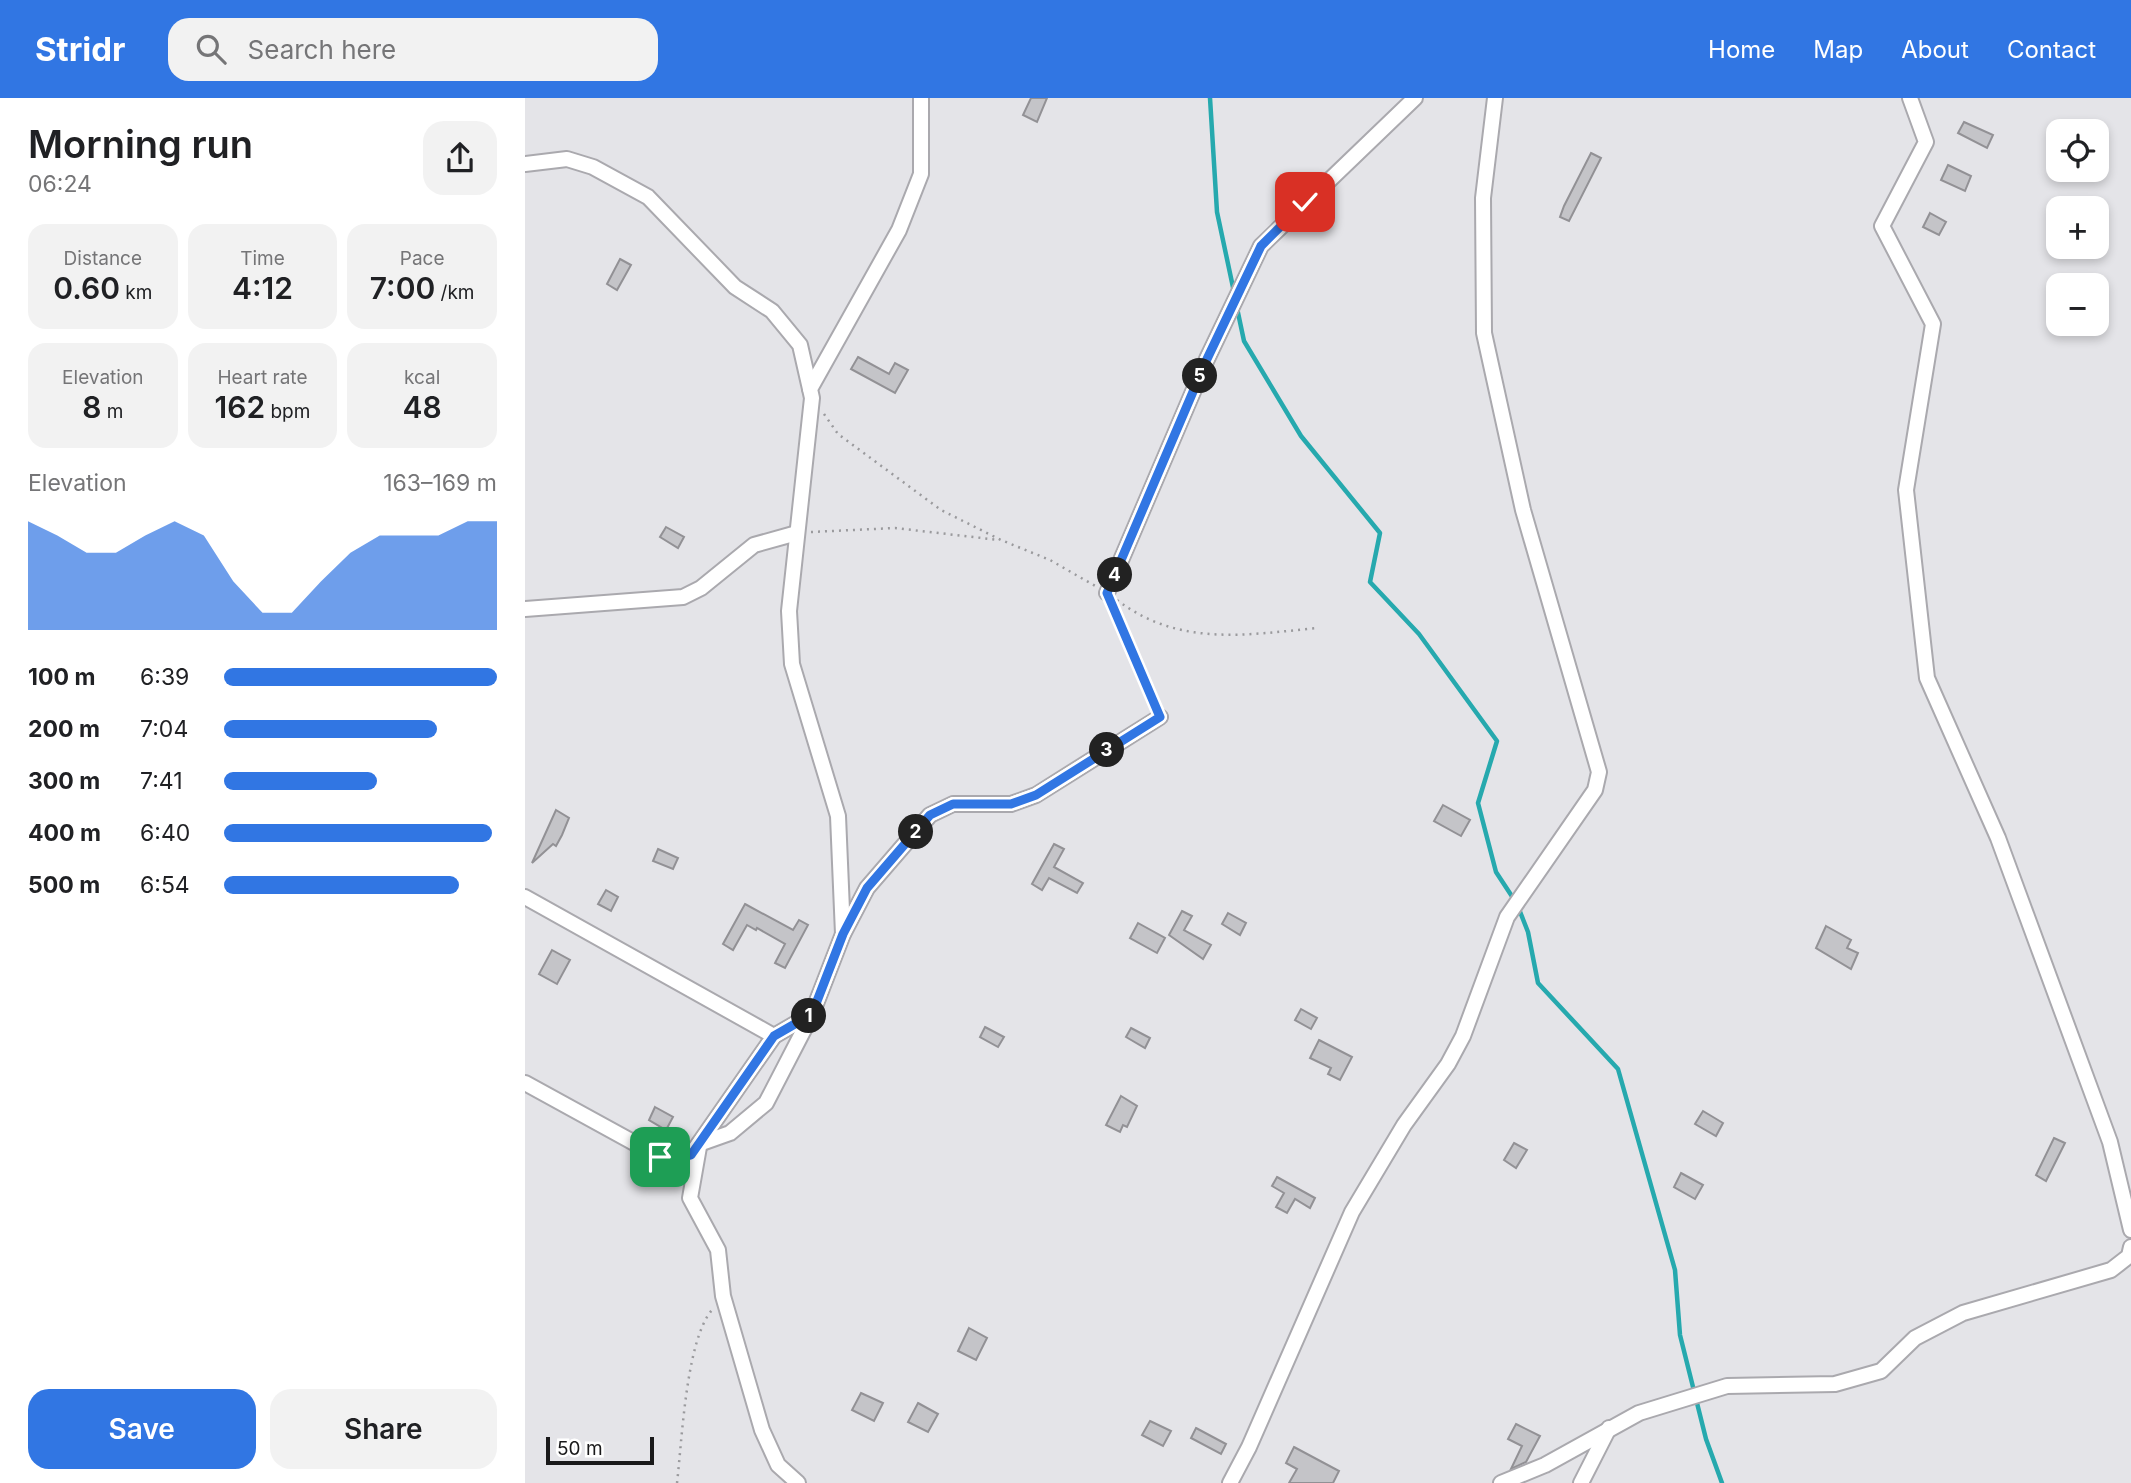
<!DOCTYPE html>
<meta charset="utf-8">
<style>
body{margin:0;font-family:Inter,sans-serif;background:#f2f2f2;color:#202124;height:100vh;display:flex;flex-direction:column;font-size:26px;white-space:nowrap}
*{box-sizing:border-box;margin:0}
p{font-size:23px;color:#757577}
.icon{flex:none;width:38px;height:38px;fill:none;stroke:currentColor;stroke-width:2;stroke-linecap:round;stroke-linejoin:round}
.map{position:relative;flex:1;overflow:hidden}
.panel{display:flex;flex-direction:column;background:#fff;width:525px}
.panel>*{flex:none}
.fabs{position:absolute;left:1521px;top:21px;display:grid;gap:14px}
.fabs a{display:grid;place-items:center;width:63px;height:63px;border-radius:14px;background:#fff;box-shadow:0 4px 10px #0003;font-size:35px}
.scale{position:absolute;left:21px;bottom:18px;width:108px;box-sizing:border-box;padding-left:7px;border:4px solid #19191a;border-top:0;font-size:19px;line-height:24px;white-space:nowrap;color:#19191a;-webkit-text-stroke:5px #fff;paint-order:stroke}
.pin{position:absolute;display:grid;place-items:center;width:60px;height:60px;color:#fff;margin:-30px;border-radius:14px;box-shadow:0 4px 10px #0006}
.km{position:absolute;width:35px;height:35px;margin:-18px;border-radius:50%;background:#222;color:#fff;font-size:19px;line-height:35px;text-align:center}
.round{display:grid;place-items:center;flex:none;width:74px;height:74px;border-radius:21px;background:#f2f2f2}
.head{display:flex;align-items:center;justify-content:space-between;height:119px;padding:0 28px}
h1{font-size:38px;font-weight:600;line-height:52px}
.figures{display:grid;grid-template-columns:repeat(3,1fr);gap:10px;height:119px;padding:7px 28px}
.figures div{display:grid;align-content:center;border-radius:18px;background:#f2f2f2;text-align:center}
.figures b{font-size:30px;font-weight:600}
.figures small{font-size:19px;font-weight:400}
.figures p{font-size:19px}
.chart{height:196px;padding:14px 28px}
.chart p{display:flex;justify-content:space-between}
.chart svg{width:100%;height:126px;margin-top:7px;fill:#3176e3;opacity:.7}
.action{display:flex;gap:14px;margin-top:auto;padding:14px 28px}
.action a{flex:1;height:80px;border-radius:21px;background:#3176e3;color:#fff;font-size:28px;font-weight:600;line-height:80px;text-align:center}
.action a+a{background:#f2f2f2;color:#202124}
ul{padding:0 28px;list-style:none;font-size:23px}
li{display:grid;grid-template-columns:112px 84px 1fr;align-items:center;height:52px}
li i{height:18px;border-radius:9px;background:#3176e3}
header{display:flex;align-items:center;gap:42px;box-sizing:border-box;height:98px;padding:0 35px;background:#3176e3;color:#fff}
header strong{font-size:33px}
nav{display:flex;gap:38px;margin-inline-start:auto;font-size:24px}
.search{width:490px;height:63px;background:#f2f2f2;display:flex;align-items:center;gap:18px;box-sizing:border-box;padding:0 24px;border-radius:21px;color:#757577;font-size:26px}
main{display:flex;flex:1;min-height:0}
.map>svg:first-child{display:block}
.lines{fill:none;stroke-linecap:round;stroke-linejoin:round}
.stream{stroke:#26a9ae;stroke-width:4.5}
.building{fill:#c4c4c8;stroke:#929195;stroke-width:2}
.minor-casing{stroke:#aaa9ae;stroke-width:18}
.path{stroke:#9a9a9d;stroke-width:2.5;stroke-dasharray:2 5;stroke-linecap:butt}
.minor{stroke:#fff;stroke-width:14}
.route-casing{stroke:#fff;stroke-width:14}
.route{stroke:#3176e3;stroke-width:9}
</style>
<header>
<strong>Stridr</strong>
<div class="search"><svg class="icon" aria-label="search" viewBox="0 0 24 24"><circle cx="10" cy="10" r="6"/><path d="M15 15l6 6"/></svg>Search here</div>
<nav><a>Home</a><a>Map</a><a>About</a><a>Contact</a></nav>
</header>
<main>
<section class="panel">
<div class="head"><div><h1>Morning run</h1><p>06:24</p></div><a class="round"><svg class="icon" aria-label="share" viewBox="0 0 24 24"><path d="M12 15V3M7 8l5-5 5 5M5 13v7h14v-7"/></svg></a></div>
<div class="figures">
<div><p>Distance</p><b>0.60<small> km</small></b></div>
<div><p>Time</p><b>4:12</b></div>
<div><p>Pace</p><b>7:00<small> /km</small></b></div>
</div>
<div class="figures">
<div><p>Elevation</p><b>8<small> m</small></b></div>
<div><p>Heart rate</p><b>162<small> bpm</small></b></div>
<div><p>kcal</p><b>48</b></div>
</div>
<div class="chart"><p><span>Elevation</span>163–169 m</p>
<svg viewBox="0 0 160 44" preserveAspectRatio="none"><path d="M0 44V6L10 11L20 17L30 17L40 11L50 6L60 11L70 27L80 38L90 38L100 27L110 17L120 11L130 11L140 11L150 6L160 6V44z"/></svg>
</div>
<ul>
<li><b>100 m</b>6:39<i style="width:100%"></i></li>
<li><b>200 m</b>7:04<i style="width:78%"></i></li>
<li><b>300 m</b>7:41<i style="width:56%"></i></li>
<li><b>400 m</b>6:40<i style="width:98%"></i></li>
<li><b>500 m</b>6:54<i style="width:86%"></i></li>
</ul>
<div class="action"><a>Save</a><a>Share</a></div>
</section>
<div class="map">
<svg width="1606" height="1385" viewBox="0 0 1606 1385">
<rect width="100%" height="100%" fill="#e4e4e8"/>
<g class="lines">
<g class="stream">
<polyline points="685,0 692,114 709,194"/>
<polyline points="712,210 719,243 776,338 855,435 845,484 894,536 972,643 953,705 971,774 992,806 1003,834 1013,885 1093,971 1150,1172 1155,1237 1181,1341 1197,1385"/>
</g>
</g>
<g class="building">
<polygon points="506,0 522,0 512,24 498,17"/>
<polygon points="1439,24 1468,37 1462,50 1433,35"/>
<polygon points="1066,55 1076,60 1044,123 1035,119 1039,108"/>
<polygon points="1423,67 1446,78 1440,93 1416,82"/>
<polygon points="1405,115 1421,124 1414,137 1398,129"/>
<polygon points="95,161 106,167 92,192 82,186"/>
<polygon points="333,259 364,276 370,265 383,272 370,295 326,271"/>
<polygon points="141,429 159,439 153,450 135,439"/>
<polygon points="918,707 945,722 936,738 909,723"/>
<polygon points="31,712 44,720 37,737 31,748 28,746 7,765"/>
<polygon points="529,746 539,751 529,769 558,785 552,795 524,780 517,792 507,786"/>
<polygon points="133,751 153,760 148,771 128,763"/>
<polygon points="81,792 93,799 86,813 73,806"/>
<polygon points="220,806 268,832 274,822 283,827 260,870 250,865 260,846 232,830 231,832 222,827 208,852 198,846"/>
<polygon points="657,813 667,818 659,832 686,847 678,861 644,837"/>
<polygon points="703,815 721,825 715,837 697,826"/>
<polygon points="613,825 640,840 632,855 605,840"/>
<polygon points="1301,828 1326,842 1322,850 1333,855 1326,871 1291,850"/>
<polygon points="27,852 45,862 32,886 14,876"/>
<polygon points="776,911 792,920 786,931 770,922"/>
<polygon points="460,929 479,939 473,949 455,939"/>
<polygon points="606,930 625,940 620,950 601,939"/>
<polygon points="794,942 827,959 815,982 803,976 806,970 785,960"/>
<polygon points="596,998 612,1008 602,1029 598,1027 595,1034 581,1027"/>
<polygon points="130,1009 148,1019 141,1032 124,1022"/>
<polygon points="1178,1013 1198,1025 1191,1038 1170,1026"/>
<polygon points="1529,1040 1540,1045 1521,1083 1511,1077"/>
<polygon points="989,1045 1002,1052 991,1070 979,1062"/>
<polygon points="1156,1075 1178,1087 1170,1101 1149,1089"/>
<polygon points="752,1079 790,1100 785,1110 770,1101 762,1115 751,1109 759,1095 747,1088"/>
<polygon points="444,1230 462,1240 451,1262 433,1253"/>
<polygon points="336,1295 358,1305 349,1323 327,1312"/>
<polygon points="393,1305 413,1316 403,1334 383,1324"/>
<polygon points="625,1323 646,1333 638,1348 617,1337"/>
<polygon points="991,1326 1015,1338 1001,1364 986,1371 997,1348 983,1341"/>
<polygon points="671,1330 701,1346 696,1356 666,1340"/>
<polygon points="769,1349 814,1373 808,1385 764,1385 772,1371 761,1365"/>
</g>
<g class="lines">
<defs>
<g id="minor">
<polyline points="1385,0 1401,44 1357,128 1408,226 1381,392 1402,580 1473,740 1585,1044 1606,1132"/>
<polyline points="0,66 42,61 68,69 123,99 210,189 247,213 275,247 285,291"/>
<polyline points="582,495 682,261 736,148 890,0"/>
<polyline points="0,511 158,499 176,490 229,447 272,435"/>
<polyline points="0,799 249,938"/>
<polyline points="318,836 313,718 267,566 264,513 287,300 285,291 374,132 396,76 396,0"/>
<polyline points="0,985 135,1059 151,1061 166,1057 249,938 287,916 318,836 342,790 405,717 428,706 486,706 511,697 635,619"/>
<polyline points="174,1046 205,1035 241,1005 287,916"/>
<polyline points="174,1049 165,1100 193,1152 198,1198 237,1332 253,1367 273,1385"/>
<polyline points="705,1385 724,1349 827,1114 879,1027 923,966 938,938 982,819 1070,692 1074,674 998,412 959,235 958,100 970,0"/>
<polyline points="976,1385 1020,1367 1114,1315 1202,1288 1310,1286 1356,1273 1390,1240 1438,1215 1586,1172 1604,1158 1606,1149"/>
<polyline points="1056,1385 1084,1330"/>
</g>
</defs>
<use href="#minor" class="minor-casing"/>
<g class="path">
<polyline points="299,316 313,336 416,412 476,442 525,462 572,489"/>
<polyline points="286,434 370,430 474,442"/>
<path d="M592,502C654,549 720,537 792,530"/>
<polyline points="587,508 629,608"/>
<path d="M152,1385C157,1343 161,1242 187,1212"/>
</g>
<use href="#minor" class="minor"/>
</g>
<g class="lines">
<defs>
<polyline id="route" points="135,1059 151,1061 166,1057 249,938 287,916 318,836 342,790 405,717 428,706 486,706 511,697 635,619 582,495 682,261 736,148 780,104"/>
</defs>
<use href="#route" class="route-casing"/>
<use href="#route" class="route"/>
</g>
</svg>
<div class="fabs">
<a><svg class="icon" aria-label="locate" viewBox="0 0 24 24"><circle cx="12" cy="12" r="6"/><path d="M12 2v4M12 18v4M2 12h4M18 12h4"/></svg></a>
<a>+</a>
<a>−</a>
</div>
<div class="scale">50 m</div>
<div class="pin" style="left:135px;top:1059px;background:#1e9e55"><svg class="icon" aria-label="arrive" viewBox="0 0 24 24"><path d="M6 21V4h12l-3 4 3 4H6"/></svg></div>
<div class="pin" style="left:780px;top:104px;background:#d93025"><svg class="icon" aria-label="check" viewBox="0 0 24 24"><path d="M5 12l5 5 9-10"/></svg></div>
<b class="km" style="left:284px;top:918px">1</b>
<b class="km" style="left:391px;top:734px">2</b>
<b class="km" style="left:582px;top:652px">3</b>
<b class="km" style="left:590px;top:477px">4</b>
<b class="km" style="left:675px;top:278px">5</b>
</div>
</main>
